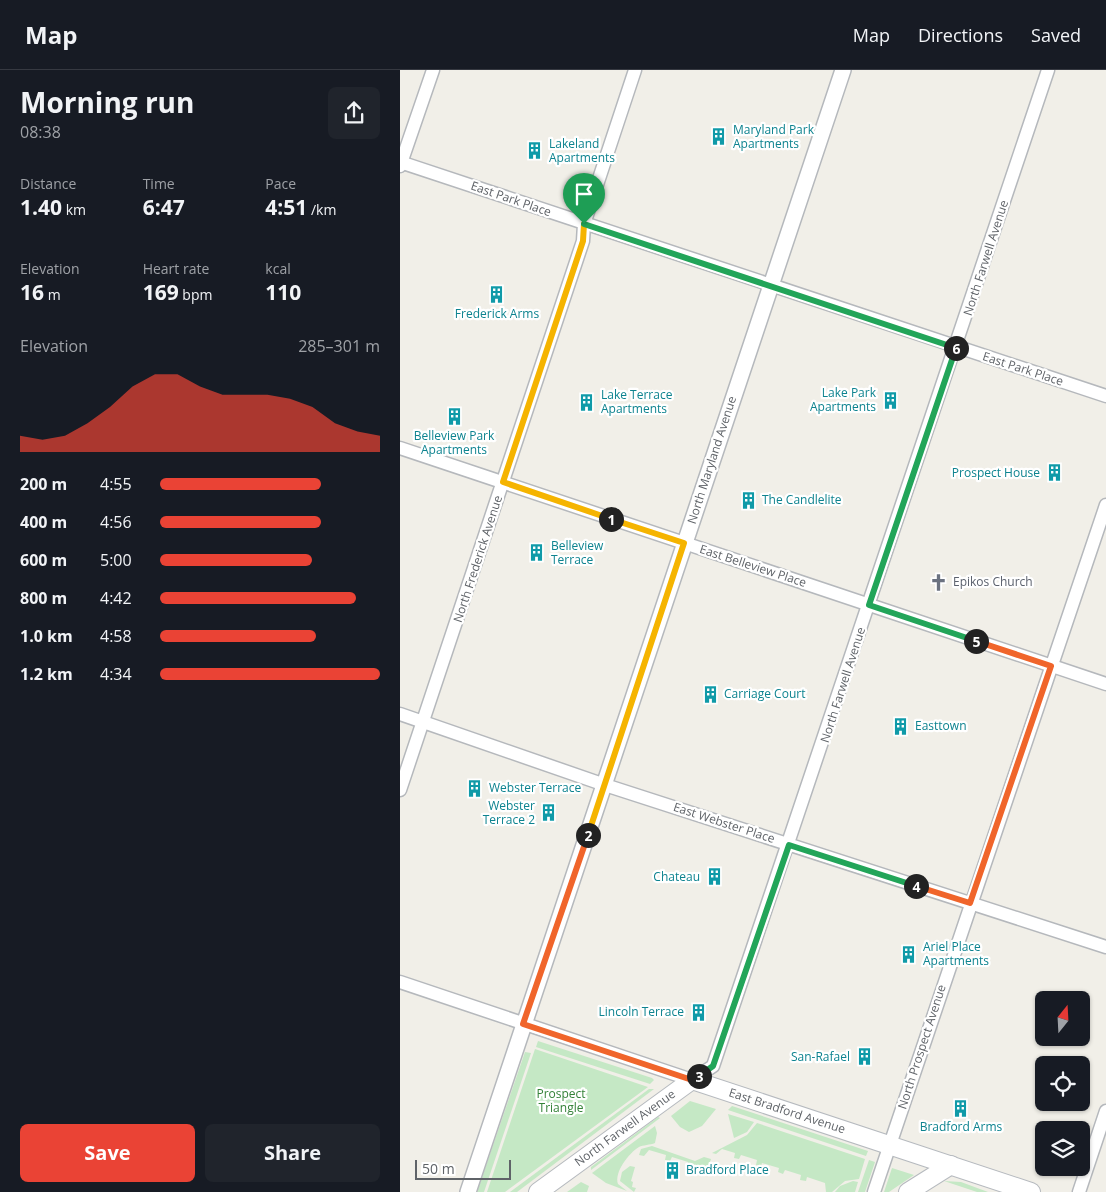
<!DOCTYPE html>
<meta charset="utf-8">
<style>
body{margin:0;font-family:"Open Sans",sans-serif;background:#20242c;color:#f1f3f6;height:100vh;display:flex;flex-direction:column;font-size:19px;white-space:nowrap}
*{box-sizing:border-box;margin:0}
p{font-size:16px;color:#9ea1a6}
.icon{flex:none;width:28px;height:28px;fill:none;stroke:currentColor;stroke-width:2;stroke-linecap:round;stroke-linejoin:round}
.map{position:relative;flex:1;overflow:hidden}
.details{display:flex;flex-direction:column;background:#171b24;width:400px}
.details>*{flex:none}
.needle{width:32px;rotate:18deg}
.buttons{position:absolute;left:635px;top:921px;display:grid;gap:10px}
.buttons a{display:grid;place-items:center;width:55px;height:55px;border-radius:8px;background:#171b24;box-shadow:0 1px 4px #0004;font-size:25px}
.scale{position:absolute;left:15px;bottom:12px;width:96px;box-sizing:border-box;padding-left:5px;border:2px solid #5f6368;border-top:0;font-size:14px;line-height:18px;white-space:nowrap;color:#5f6368;-webkit-text-stroke:4px #fff;paint-order:stroke}
.pin{position:absolute;display:grid;place-items:center;width:42px;height:42px;color:#fff;margin:-51px -21px;border-radius:50% 50% 50% 0;rotate:-45deg;box-shadow:0 0 5px #0007}
.pin .icon{rotate:45deg}
.km{position:absolute;width:25px;height:25px;margin:-12px;border-radius:50%;background:#222;color:#fff;font-size:14px;line-height:25px;text-align:center}
.round{display:grid;place-items:center;flex:none;width:52px;height:52px;border-radius:8px;background:#20242c}
.overview{display:flex;align-items:center;justify-content:space-between;height:85px;padding:0 20px}
h1{font-size:28px;font-weight:700;line-height:38px}
.metrics{display:grid;grid-template-columns:repeat(3,1fr);gap:8px;height:85px;padding:5px 20px}
.metrics div{display:grid;align-content:center}
.metrics b{font-size:21px;font-weight:700}
.metrics small{font-size:14px;font-weight:400}
.metrics p{font-size:14px}
.chart{height:140px;padding:10px 20px}
.chart p{display:flex;justify-content:space-between}
.chart svg{width:100%;height:90px;margin-top:5px;fill:#ea4335;opacity:.7}
.primary-button{display:flex;gap:10px;margin-top:auto;padding:10px 20px}
.primary-button a{flex:1;height:58px;border-radius:8px;background:#ea4335;color:#fff;font-size:20px;font-weight:700;line-height:58px;text-align:center}
.primary-button a+a{background:#20242c;color:#f1f3f6}
ul{padding:0 20px;list-style:none;font-size:16px}
li{display:grid;grid-template-columns:80px 60px 1fr;align-items:center;height:38px}
li i{height:12px;border-radius:6px;background:#ea4335}
header{display:flex;align-items:center;gap:30px;box-sizing:border-box;height:70px;padding:0 25px;background:#171b24;border-bottom:1px solid #363941}
header strong{font-size:24px}
nav{display:flex;gap:28px;margin-inline-start:auto;font-size:18px}
main{display:flex;flex:1;min-height:0}
.map>svg:first-child{display:block}
.green{fill:#c5e8c5}
.lines{fill:none;stroke-linecap:round;stroke-linejoin:round}
.minor-casing{stroke:#b5b8bc;stroke-width:15}
.tertiary-casing{stroke:#b5b8bc;stroke-width:18}
.secondary-casing{stroke:#b6babf;stroke-width:20}
.minor{stroke:#fff;stroke-width:12}
.tertiary{stroke:#fff;stroke-width:15}
.secondary{stroke:#fff;stroke-width:18}
.split-1-casing{stroke:#fff;stroke-width:10}
.split-2-casing{stroke:#fff;stroke-width:10}
.split-3-casing{stroke:#fff;stroke-width:10}
.split-4-casing{stroke:#fff;stroke-width:10}
.split-5-casing{stroke:#fff;stroke-width:10}
.split-6-casing{stroke:#fff;stroke-width:10}
.split-7-casing{stroke:#fff;stroke-width:10}
.split-1{stroke:#f5b400;stroke-width:6}
.split-2{stroke:#f5b400;stroke-width:6}
.split-3{stroke:#f0652b;stroke-width:6}
.split-4{stroke:#22a559;stroke-width:6}
.split-5{stroke:#f0652b;stroke-width:6}
.split-6{stroke:#22a559;stroke-width:6}
.split-7{stroke:#22a559;stroke-width:6}
.labels{text-anchor:middle;stroke-width:4.5;stroke-linejoin:round;paint-order:stroke}
.culture-label{font-size:12px;fill:#0d838f;stroke:#fff;text-anchor:start}
.street-label{font-size:12px;fill:#5f6368;stroke:#fff}
.worship-label{font-size:12px;fill:#5b616d;stroke:#fff;text-anchor:start}
.park-label{font-size:12px;fill:#348238;stroke:#fff}
</style>
<header>
<strong>Map</strong>
<nav><a>Map</a><a>Directions</a><a>Saved</a></nav>
</header>
<main>
<section class="details">
<div class="overview"><div><h1>Morning run</h1><p>08:38</p></div><a class="round"><svg class="icon" aria-label="share" viewBox="0 0 24 24"><path d="M12 15V3M7 8l5-5 5 5M5 13v7h14v-7"/></svg></a></div>
<div class="metrics">
<div><p>Distance</p><b>1.40<small> km</small></b></div>
<div><p>Time</p><b>6:47</b></div>
<div><p>Pace</p><b>4:51<small> /km</small></b></div>
</div>
<div class="metrics">
<div><p>Elevation</p><b>16<small> m</small></b></div>
<div><p>Heart rate</p><b>169<small> bpm</small></b></div>
<div><p>kcal</p><b>110</b></div>
</div>
<div class="chart"><p><span>Elevation</span>285–301 m</p>
<svg viewBox="0 0 160 44" preserveAspectRatio="none"><path d="M0 44V36L10 38L20 36L30 30L40 22L50 12L60 6L70 6L80 12L90 16L100 16L110 16L120 18L130 22L140 30L150 34L160 36V44z"/></svg>
</div>
<ul>
<li><b>200 m</b>4:55<i style="width:73%"></i></li>
<li><b>400 m</b>4:56<i style="width:73%"></i></li>
<li><b>600 m</b>5:00<i style="width:69%"></i></li>
<li><b>800 m</b>4:42<i style="width:89%"></i></li>
<li><b>1.0 km</b>4:58<i style="width:71%"></i></li>
<li><b>1.2 km</b>4:34<i style="width:100%"></i></li>
</ul>
<div class="primary-button"><a>Save</a><a>Share</a></div>
</section>
<div class="map">
<svg width="706" height="1122" viewBox="0 0 706 1122">
<rect width="100%" height="100%" fill="#f1efe8"/>
<g class="green">
<polygon points="138,971 252,1008 254,1010 250,1014 136,977"/>
<polygon points="135,979 248,1017 105,1122 87,1122"/>
<polygon points="125,982 131,983 84,1122 77,1122"/>
<polygon points="249,1019 254,1019 117,1122 110,1122"/>
<polygon points="290,1031 316,1039 302,1056 289,1062 280,1057 271,1046"/>
<polygon points="332,1036 468,1081 466,1086 328,1040"/>
<polygon points="328,1044 354,1052 347,1062 334,1068"/>
<polygon points="258,1047 260,1048 191,1100 191,1097"/>
<polygon points="357,1053 465,1089 459,1109 445,1111 432,1122 426,1122 425,1113 407,1107 406,1111 400,1110 401,1105 385,1100 383,1104 378,1102 379,1098 362,1093 361,1096 356,1095 357,1090 341,1085 339,1089 334,1088 335,1083 322,1079 316,1084 312,1083 347,1065"/>
<path d="M255,1056L257,1063L255,1073C250,1075 243,1075 239,1077C229,1083 214,1102 218,1114L227,1121L206,1113L192,1103Z"/>
<polygon points="252,1076 295,1091 304,1087 311,1089 310,1092 313,1093 317,1102 314,1106 309,1104 310,1100 294,1095 292,1099 287,1097 288,1092 272,1087 270,1091 265,1090 266,1085 249,1080 244,1086 239,1085 241,1079"/>
<polygon points="469,1090 475,1092 465,1122 458,1122"/>
<polygon points="230,1096 235,1097 231,1111 233,1112 232,1117 236,1118 234,1122 220,1111 222,1102"/>
<polygon points="492,1098 514,1105 489,1122 484,1122"/>
<polygon points="453,1111 458,1112 455,1122 435,1122 440,1116"/>
<polygon points="544,1111 561,1112 588,1122 577,1122"/>
<polygon points="181,1112 189,1116 187,1122 167,1122"/>
</g>
<g class="lines">
<defs>
<g id="minor">
<polyline points="0,92 706,326"/>
<polyline points="0,96 33,0"/>
<polyline points="0,378 706,614"/>
<polyline points="0,644 205,715 706,877"/>
<polyline points="0,720 183,171 184,154 235,0"/>
<polyline points="0,912 292,1010 313,996 648,0"/>
<polyline points="474,1122 706,435"/>
<polyline points="679,1122 706,1041"/>
</g>
<polyline id="tertiary" points="68,1122 443,0"/>
<g id="secondary">
<polyline points="138,1122 292,1010 631,1122"/>
<polyline points="508,1122 551,1095"/>
</g>
</defs>
<use href="#minor" class="minor-casing"/>
<use href="#tertiary" class="tertiary-casing"/>
<use href="#secondary" class="secondary-casing"/>
<use href="#minor" class="minor"/>
<use href="#tertiary" class="tertiary"/>
<use href="#secondary" class="secondary"/>
</g>
<g class="lines">
<defs>
<polyline id="split-1" points="184,154 183,171 103,412 211,449"/>
<polyline id="split-2" points="188,765 284,473 211,449"/>
<polyline id="split-3" points="188,765 123,954 292,1010 299,1006"/>
<polyline id="split-4" points="299,1006 313,996 389,775 516,816"/>
<polyline id="split-5" points="516,816 570,833 651,596 576,571"/>
<polyline id="split-6" points="556,278 469,535 576,571"/>
<polyline id="split-7" points="184,154 556,278"/>
</defs>
<use href="#split-1" class="split-1-casing"/>
<use href="#split-2" class="split-2-casing"/>
<use href="#split-3" class="split-3-casing"/>
<use href="#split-4" class="split-4-casing"/>
<use href="#split-5" class="split-5-casing"/>
<use href="#split-6" class="split-6-casing"/>
<use href="#split-7" class="split-7-casing"/>
<use href="#split-1" class="split-1"/>
<use href="#split-2" class="split-2"/>
<use href="#split-3" class="split-3"/>
<use href="#split-4" class="split-4"/>
<use href="#split-5" class="split-5"/>
<use href="#split-6" class="split-6"/>
<use href="#split-7" class="split-7"/>
</g>
<defs>
<symbol id="building-bare" viewBox="-9 -9 18 18"><path d="M-4-6H4V6H1V3H-1V6H-4ZM-2.5-4.3h1.7v1.8h-1.7ZM.8-4.3h1.7v1.8H.8ZM-2.5-1h1.7V.8h-1.7ZM.8-1h1.7V.8H.8Z" fill="#0f9aa8" stroke="#fff" stroke-width="2.5" paint-order="stroke"/></symbol>
<symbol id="church-bare" viewBox="-9 -9 18 18"><path d="M-1.2-6h2.4v3.5h3.3v2.4h-3.3V6h-2.4V-.1h-3.3v-2.4h3.3Z" fill="#6b7280" stroke="#fff" stroke-width="2.5" paint-order="stroke"/></symbol>
</defs>
<g fill-rule="evenodd">
<use href="#building-bare" x="306" y="54" width="25" height="25"/>
<use href="#building-bare" x="122" y="68" width="25" height="25"/>
<use href="#building-bare" x="84" y="212" width="25" height="25"/>
<use href="#building-bare" x="478" y="318" width="25" height="25"/>
<use href="#building-bare" x="174" y="320" width="25" height="25"/>
<use href="#building-bare" x="42" y="334" width="25" height="25"/>
<use href="#building-bare" x="642" y="390" width="25" height="25"/>
<use href="#building-bare" x="336" y="418" width="25" height="25"/>
<use href="#building-bare" x="124" y="470" width="25" height="25"/>
<use href="#church-bare" x="526" y="500" width="25" height="25"/>
<use href="#building-bare" x="298" y="612" width="25" height="25"/>
<use href="#building-bare" x="488" y="644" width="25" height="25"/>
<use href="#building-bare" x="62" y="706" width="25" height="25"/>
<use href="#building-bare" x="136" y="730" width="25" height="25"/>
<use href="#building-bare" x="302" y="794" width="25" height="25"/>
<use href="#building-bare" x="496" y="872" width="25" height="25"/>
<use href="#building-bare" x="286" y="930" width="25" height="25"/>
<use href="#building-bare" x="452" y="974" width="25" height="25"/>
<use href="#building-bare" x="548" y="1026" width="25" height="25"/>
<use href="#building-bare" x="260" y="1088" width="25" height="25"/>
</g>
<g class="labels">
<g class="culture-label">
<text x="333" y="64">Maryland Park<tspan x="333" dy="14">Apartments</tspan></text>
<text x="149" y="78">Lakeland<tspan x="149" dy="14">Apartments</tspan></text>
<text x="97" y="248" text-anchor="middle">Frederick Arms</text>
<text x="476" y="327" text-anchor="end">Lake Park<tspan x="476" dy="14">Apartments</tspan></text>
<text x="201" y="329">Lake Terrace<tspan x="201" dy="14">Apartments</tspan></text>
<text x="54" y="370" text-anchor="middle">Belleview Park<tspan x="54" dy="14">Apartments</tspan></text>
<text x="640" y="407" text-anchor="end">Prospect House</text>
<text x="362" y="434">The Candlelite</text>
<text x="151" y="480">Belleview<tspan x="151" dy="14">Terrace</tspan></text>
<text x="324" y="628">Carriage Court</text>
<text x="515" y="660">Easttown</text>
<text x="89" y="722">Webster Terrace</text>
<text x="135" y="740" text-anchor="end">Webster<tspan x="135" dy="14">Terrace 2</tspan></text>
<text x="300" y="811" text-anchor="end">Chateau</text>
<text x="523" y="881">Ariel Place<tspan x="523" dy="14">Apartments</tspan></text>
<text x="284" y="946" text-anchor="end">Lincoln Terrace</text>
<text x="450" y="991" text-anchor="end">San-Rafael</text>
<text x="561" y="1061" text-anchor="middle">Bradford Arms</text>
<text x="286" y="1104">Bradford Place</text>
</g>
<g class="street-label">
<text transform="translate(111 129) rotate(19)" y="4">East Park Place</text>
<text transform="translate(586 188) rotate(-72)" y="4">North Farwell Avenue</text>
<text transform="translate(623 299) rotate(18)" y="4">East Park Place</text>
<text transform="translate(312 390) rotate(-72)" y="4">North Maryland Avenue</text>
<text transform="translate(78 489) rotate(-72)" y="4">North Frederick Avenue</text>
<text transform="translate(353 496) rotate(18)" y="4">East Belleview Place</text>
<text transform="translate(443 615) rotate(-72)" y="4">North Farwell Avenue</text>
<text transform="translate(324 753) rotate(18)" y="4">East Webster Place</text>
<text transform="translate(522 977) rotate(-72)" y="4">North Prospect Avenue</text>
<text transform="translate(387 1041) rotate(18)" y="4">East Bradford Avenue</text>
<text transform="translate(225 1058) rotate(-36)" y="4">North Farwell Avenue</text>
</g>
<g class="worship-label">
<text x="553" y="516">Epikos Church</text>
</g>
<g class="park-label">
<text x="161" y="1028">Prospect<tspan x="161" dy="14">Triangle</tspan></text>
</g>
</g>
</svg>
<div class="buttons">
<a><svg class="needle" viewBox="-14 -14 28 28"><path d="M0-13l5 13h-10z" fill="#e53935"/><path d="M0 13l5-13h-10z" fill="#9ea1a6"/></svg></a>
<a><svg class="icon" aria-label="locate" viewBox="0 0 24 24"><circle cx="12" cy="12" r="6"/><path d="M12 2v4M12 18v4M2 12h4M18 12h4"/></svg></a>
<a><svg class="icon" aria-label="layers" viewBox="0 0 24 24"><path d="M12 4l9 5-9 5-9-5zM3 14l9 5 9-5"/></svg></a>
</div>
<div class="scale">50 m</div>
<div class="pin" style="left:184px;top:154px;background:#1e9e55"><svg class="icon" aria-label="arrive" viewBox="0 0 24 24"><path d="M6 21V4h12l-3 4 3 4H6"/></svg></div>
<b class="km" style="left:211px;top:449px">1</b>
<b class="km" style="left:188px;top:765px">2</b>
<b class="km" style="left:299px;top:1006px">3</b>
<b class="km" style="left:516px;top:816px">4</b>
<b class="km" style="left:576px;top:571px">5</b>
<b class="km" style="left:556px;top:278px">6</b>
</div>
</main>
